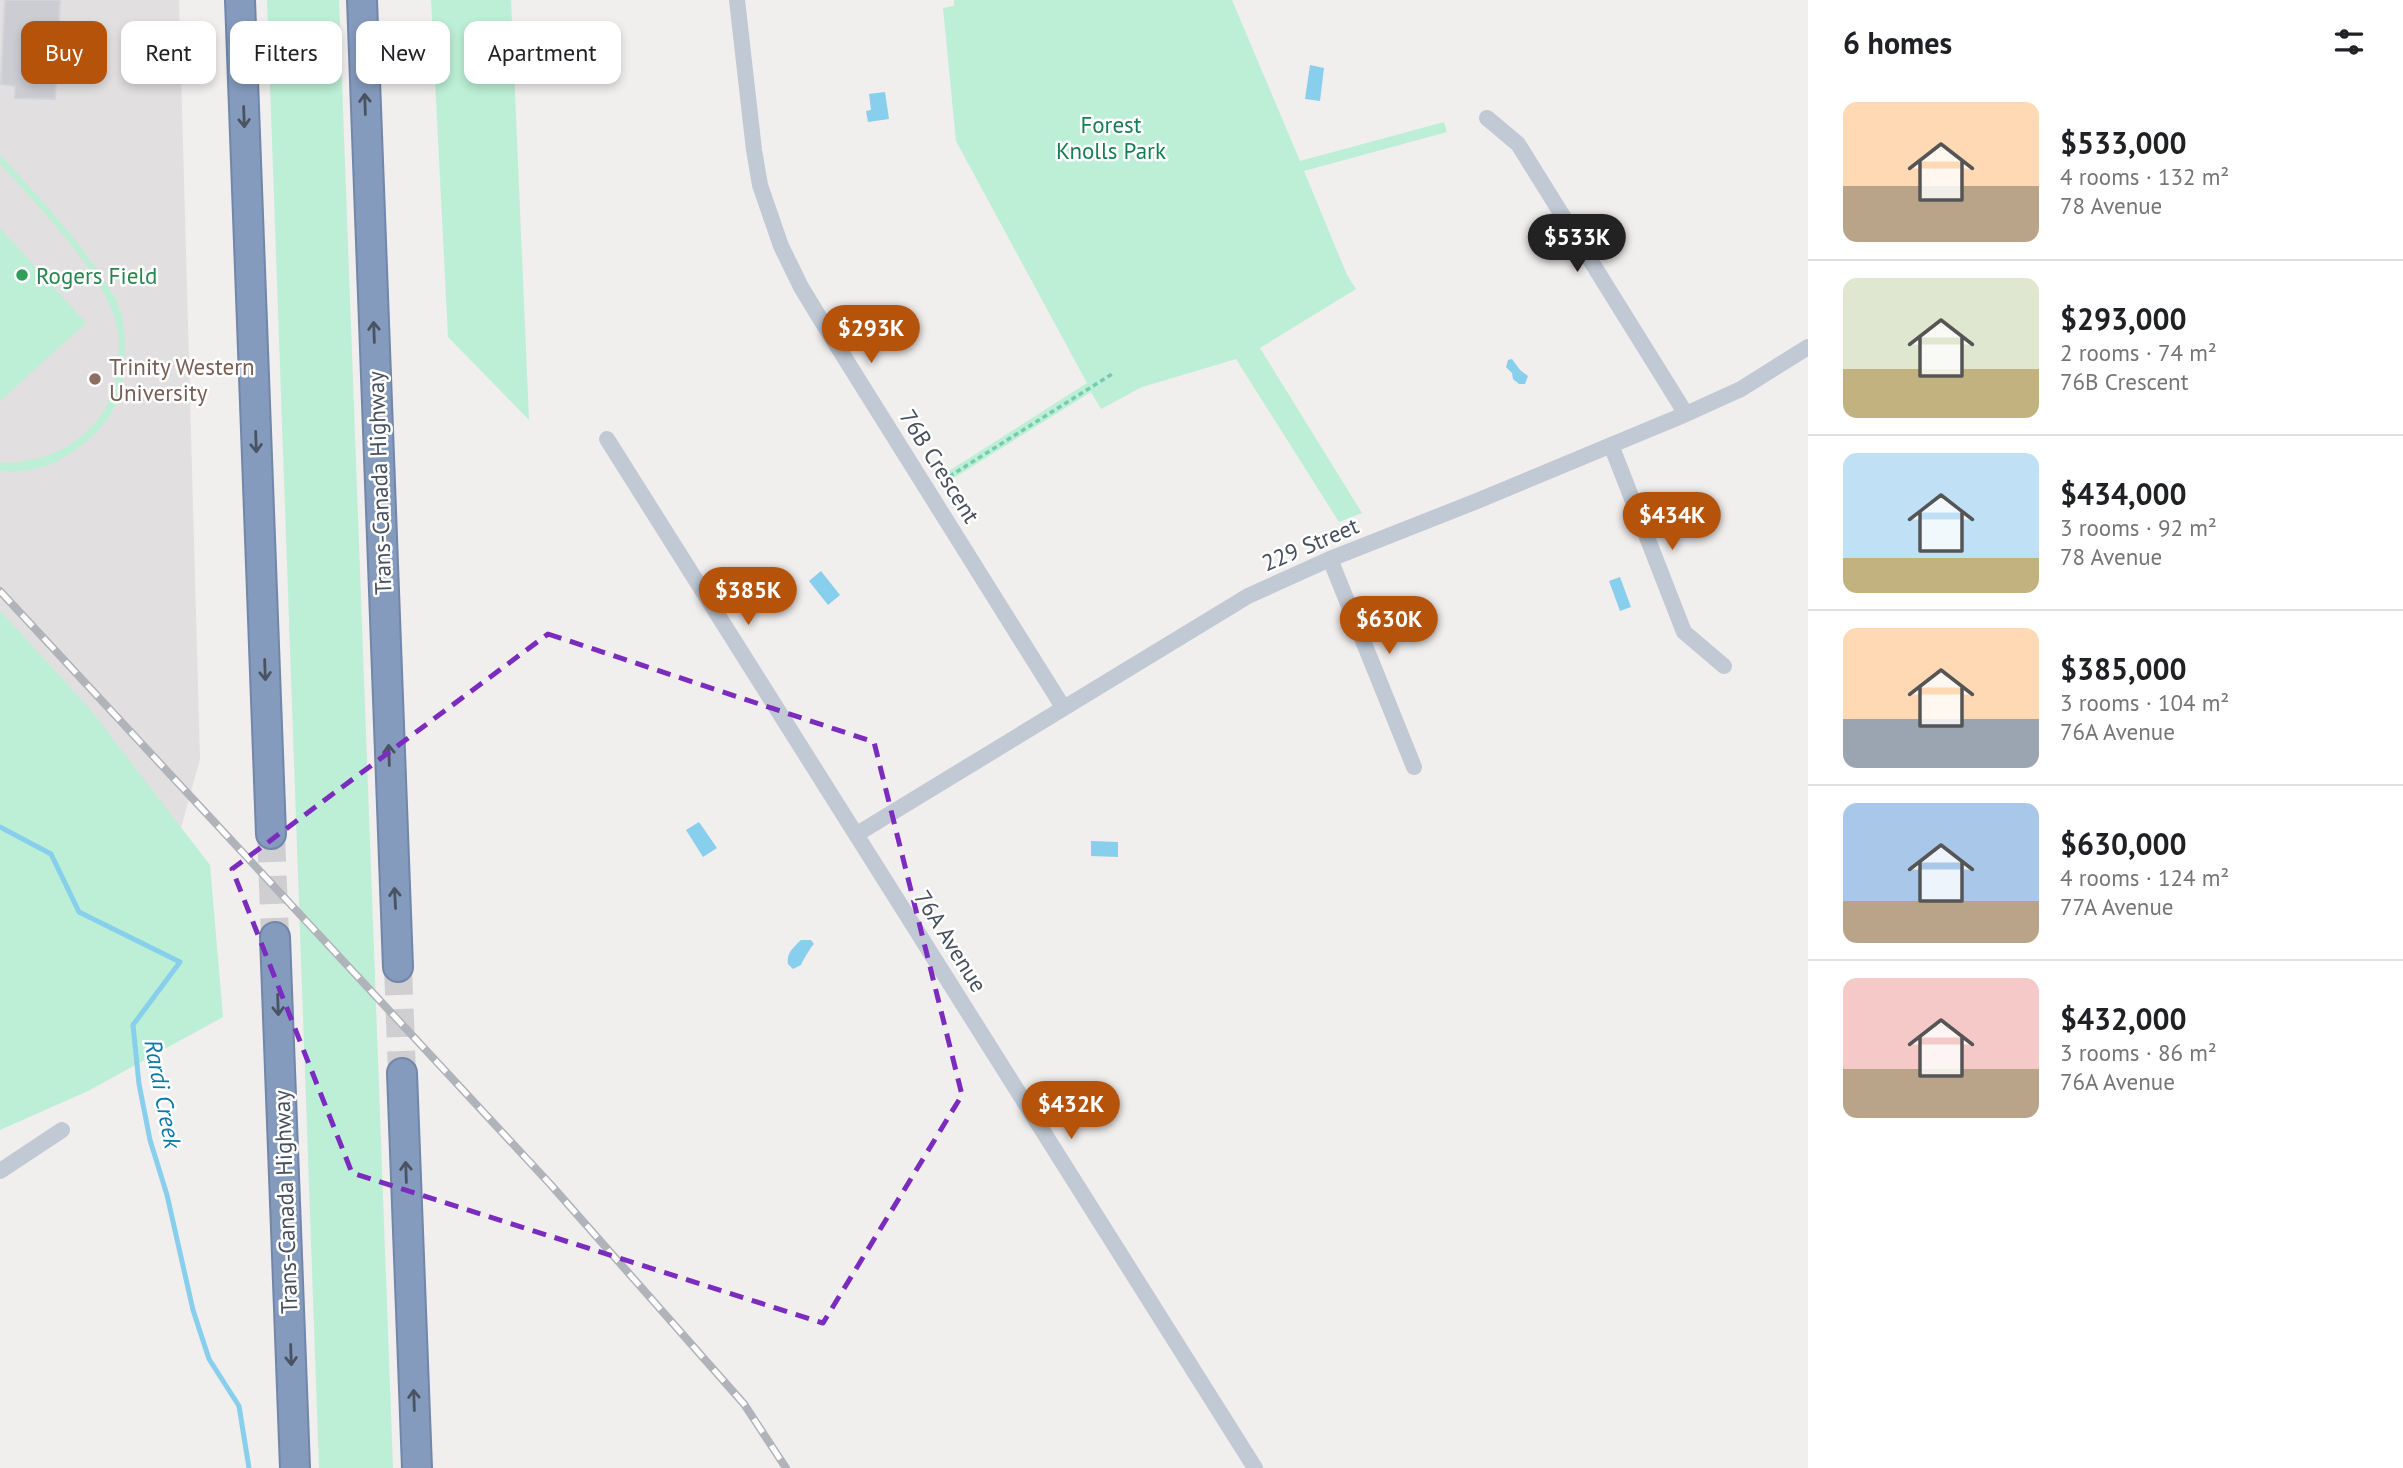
<!DOCTYPE html>
<meta charset="utf-8">
<style>
:root{--surface:#fff;--page:#f2f2f2;--text:#202124;--muted:#757577;--line:#e0e0e0;--accent:#b45309}
body{margin:0;font-family:"PT Sans",sans-serif;background:var(--page);color:var(--text);height:100vh;display:flex;flex-direction:column;font-size:26px;white-space:nowrap}
*{box-sizing:border-box;margin:0}
p{font-size:23px;color:var(--muted)}
.icon{flex:none;width:38px;height:38px;fill:none;stroke:currentColor;stroke-width:2;stroke-linecap:round;stroke-linejoin:round}
.map{position:relative;flex:1;overflow:hidden}
.drawer{display:flex;flex-direction:column;background:var(--surface);width:595px}
.drawer>*{flex:none}
.banner{position:absolute;left:21px;top:21px;width:665px;height:63px;display:flex;gap:14px}
.price{position:absolute;translate:-50% -60px;padding:0 16px;border-radius:24px;background:var(--accent);color:#fff;font-size:23px;line-height:46px;filter:drop-shadow(0 2px 4px #0008)}
.price::after{content:'';position:absolute;left:50%;top:42px;width:21px;height:16px;margin-left:-10px;background:inherit;clip-path:polygon(0 0,100% 0,50% 100%)}
.price.active{background:#222;color:#fff}
ul{padding:0;list-style:none}
li{display:flex;align-items:center;gap:21px;height:175px;padding:0 35px}
li+li{border-top:2px solid var(--line)}
li span{display:grid;place-items:center;flex:none;width:196px;height:140px;border-radius:14px;color:#555}
li>.icon{margin-inline-start:auto}
span .icon{width:84px;height:84px;fill:#fffc;stroke-width:1}
li b{font-size:30px}
h2{display:flex;justify-content:space-between;align-items:center;height:84px;padding:0 35px;font-size:30px}
.tag{padding:0 24px;border-radius:14px;background:var(--surface);box-shadow:0 4px 10px #0003;font-size:24px;line-height:63px}
.tag.active{background:var(--accent);color:#fff}
main{display:flex;flex:1;min-height:0}
.map>svg:first-child{display:block}
</style>
<main>
<div class="map">
<svg width="1808" height="1468" viewBox="0 0 1808 1468">
<rect width="100%" height="100%" fill="#f1eeee"/>
<path fill="#e2dfe0" d="M0,0h179l21,759 -66,241h-134z"/>
<path fill="#bcefd5" d="M267,0h72l54,1468h-74z
M431,0h80l18,420 -81,-83z
M954,0h278l68,161 144,-39 3,10 -143,39 43,104 9,14 -96,59 102,165 -23,9 -103,-163 -94,28 -41,22 -10,-17 -137,86 -5,-7 138,-88 -131,-242 -13,-133 11,-2z
M0,155c34,36 67,72 96,113 8,13 19,27 24,41 6,19 5,39 4,58 -1,28 -12,52 -33,70 -28,25 -52,37 -91,34v-8c38,0 69,-11 95,-40 12,-14 18,-28 21,-47 2,-15 4,-29 2,-43 -7,-54 -81,-128 -118,-169z
M0,228l86,95 -86,78z
M0,611l89,97 121,157 13,152 -135,74 -88,39z"/>
<path fill="#88ceed" d="M1310,65l14,3 -4,33 -15,-2z
M885,92l4,27 -21,3 -2,-11 5,-1 -2,-16z
M1512,359l8,11 8,6 -3,8h-6l-6,-5 -1,-6 -6,-6 2,-7z
M821,571l19,24 -12,10 -19,-24z
M1620,577l11,30 -11,4 -11,-30z
M699,822l18,26 -14,9 -17,-27z
M1091,841l27,1v15l-27,-1z
M801,940h10l3,4c-3,3 -11,16 -13,21l-8,4 -5,-5c-2,-11 6,-17 13,-24z"/>
<g fill="none" stroke-linecap="round" stroke-linejoin="round">
<path stroke="#88ceed" stroke-width="5" d="M0,827l51,27 28,58 101,50 -47,63 6,59 11,56 17,55 26,115 16,49 30,47 10,62"/>
</g>
<path fill="#cbcdd3" stroke="#d2d4da" stroke-width="2" d="M5,0h55l-5,99 -40,-1v-12l-14,-2z"/>
<g fill="none" stroke-linecap="round" stroke-linejoin="round">
<path stroke="#cfced1" stroke-width="28" stroke-dasharray="28 14" stroke-linecap="butt" d="M271,834l4,103
M398,967l4,106"/>
<g stroke="#7186a9" stroke-width="32">
<path id="motorway" d="M240,0l31,834
M362,0l36,967
M275,937l20,531
M402,1073l15,395"/>
</g>
<path stroke="#74cdaa" stroke-width="3.5" stroke-dasharray="5 3.5" stroke-linecap="butt" d="M942,481l170,-107"/>
<path stroke="#c1c9d4" stroke-width="16" d="M737,0l17,150 6,35 21,61 20,41 20,33 242,387
M1487,118l31,26 168,270
M607,439l648,1029
M1611,445l73,187 40,34
M1330,559l84,208
M857,834l391,-238 82,-37 147,-58 209,-87 55,-25 67,-42
M0,1171l62,-41"/>
<use href="#motorway" stroke="#859bbe" stroke-width="28"/>
<g stroke="#b0b3b9" stroke-width="8">
<path id="rail" d="M0,591l551,594 193,219 42,64"/>
</g>
<use href="#rail" stroke="#fff" stroke-width="5" stroke-dasharray="16" stroke-linecap="butt"/>
</g>
<defs><path id="oneway-shaft" d="M-6 0H5M1.5-3L5.5 0L1.5 3" fill="none" stroke-width="1.6" stroke-linecap="round" stroke-linejoin="round" transform="scale(1.75)"/></defs>
<g stroke="#495361">
<use href="#oneway-shaft" transform="translate(365 104) rotate(-92)"/>
<use href="#oneway-shaft" transform="translate(244 117) rotate(88)"/>
<use href="#oneway-shaft" transform="translate(374 332) rotate(-92)"/>
<use href="#oneway-shaft" transform="translate(256 442) rotate(88)"/>
<use href="#oneway-shaft" transform="translate(265 670) rotate(88)"/>
<use href="#oneway-shaft" transform="translate(389 755) rotate(-92)"/>
<use href="#oneway-shaft" transform="translate(395 898) rotate(-93)"/>
<use href="#oneway-shaft" transform="translate(278 1005) rotate(88)"/>
<use href="#oneway-shaft" transform="translate(406 1172) rotate(-92)"/>
<use href="#oneway-shaft" transform="translate(291 1355) rotate(88)"/>
<use href="#oneway-shaft" transform="translate(414 1400) rotate(-92)"/>
</g>
<path fill="none" stroke="#7b2cbf" stroke-width="5" stroke-dasharray="14 9" stroke-linejoin="round" d="M548,634l326,108 88,353 -139,228 -471,-150 -120,-304z"/>
<circle fill="#2e9e5b" stroke="#fff" stroke-width="2.5" cx="22" cy="275" r="7"/>
<circle fill="#8d6e63" stroke="#fff" stroke-width="2.5" cx="95" cy="379" r="7"/>
<g text-anchor="middle" dominant-baseline="central" stroke-width="5" stroke-linejoin="round" paint-order="stroke">
<g font-size="23" fill="#167e55" stroke="#fff">
<text x="1111" y="124">Forest<tspan x="1111" dy="26">Knolls Park</tspan></text>
</g>
<g font-size="23" fill="#27864d" stroke="#fff" text-anchor="start">
<text x="36" y="275">Rogers Field</text>
</g>
<g font-size="23" fill="#785e54" stroke="#fff" text-anchor="start">
<text x="109" y="366">Trinity Western<tspan x="109" dy="26">University</tspan></text>
</g>
<g font-size="23" fill="#464f5c" stroke="#fff">
<text transform="translate(940 466) rotate(58)">76B Crescent</text>
<text transform="translate(379 483) rotate(-92)">Trans-Canada Highway</text>
<text transform="translate(1310 544) rotate(-23)">229 Street</text>
<text transform="translate(951 941) rotate(58)">76A Avenue</text>
<text transform="translate(285 1202) rotate(-92)">Trans-Canada Highway</text>
</g>
<g font-size="24" font-style="italic" fill="#0b78aa" stroke="#fff">
<text transform="translate(163 1094) rotate(79)">Rardi Creek</text>
</g>
</g>
</svg>
<b class="price active" style="left:1577px;top:274px">$533K</b>
<b class="price" style="left:871px;top:365px">$293K</b>
<b class="price" style="left:1672px;top:552px">$434K</b>
<b class="price" style="left:748px;top:627px">$385K</b>
<b class="price" style="left:1389px;top:656px">$630K</b>
<b class="price" style="left:1071px;top:1141px">$432K</b>
<div class="banner">
<a class="tag active">Buy</a>
<a class="tag">Rent</a>
<a class="tag">Filters</a>
<a class="tag">New</a>
<a class="tag">Apartment</a>
</div>
</div>
<section class="drawer">
<h2>6 homes<svg class="icon" aria-label="filters" viewBox="0 0 24 24"><path d="M4 7h16M4 17h16"/><circle cx="9" cy="7" r="2"/><circle cx="15" cy="17" r="2"/></svg></h2>
<ul>
<li><span style="background:linear-gradient(#ffd9b3 60%,#b9a48a 0)"><svg class="icon" aria-label="home" viewBox="0 0 24 24"><path d="M3 11l9-7 9 7M6 9v11h12V9"/></svg></span><div><b>$533,000</b><p>4 rooms · 132 m²</p><p>78 Avenue</p></div></li>
<li><span style="background:linear-gradient(#dfe7d0 65%,#c2b280 0)"><svg class="icon" aria-label="home" viewBox="0 0 24 24"><path d="M3 11l9-7 9 7M6 9v11h12V9"/></svg></span><div><b>$293,000</b><p>2 rooms · 74 m²</p><p>76B Crescent</p></div></li>
<li><span style="background:linear-gradient(#bfe0f5 75%,#c2b280 0)"><svg class="icon" aria-label="home" viewBox="0 0 24 24"><path d="M3 11l9-7 9 7M6 9v11h12V9"/></svg></span><div><b>$434,000</b><p>3 rooms · 92 m²</p><p>78 Avenue</p></div></li>
<li><span style="background:linear-gradient(#ffd9b3 65%,#9aa5b1 0)"><svg class="icon" aria-label="home" viewBox="0 0 24 24"><path d="M3 11l9-7 9 7M6 9v11h12V9"/></svg></span><div><b>$385,000</b><p>3 rooms · 104 m²</p><p>76A Avenue</p></div></li>
<li><span style="background:linear-gradient(#a9c7e8 70%,#b9a48a 0)"><svg class="icon" aria-label="home" viewBox="0 0 24 24"><path d="M3 11l9-7 9 7M6 9v11h12V9"/></svg></span><div><b>$630,000</b><p>4 rooms · 124 m²</p><p>77A Avenue</p></div></li>
<li><span style="background:linear-gradient(#f6c9c9 65%,#b9a48a 0)"><svg class="icon" aria-label="home" viewBox="0 0 24 24"><path d="M3 11l9-7 9 7M6 9v11h12V9"/></svg></span><div><b>$432,000</b><p>3 rooms · 86 m²</p><p>76A Avenue</p></div></li>
</ul>
</section>
</main>
